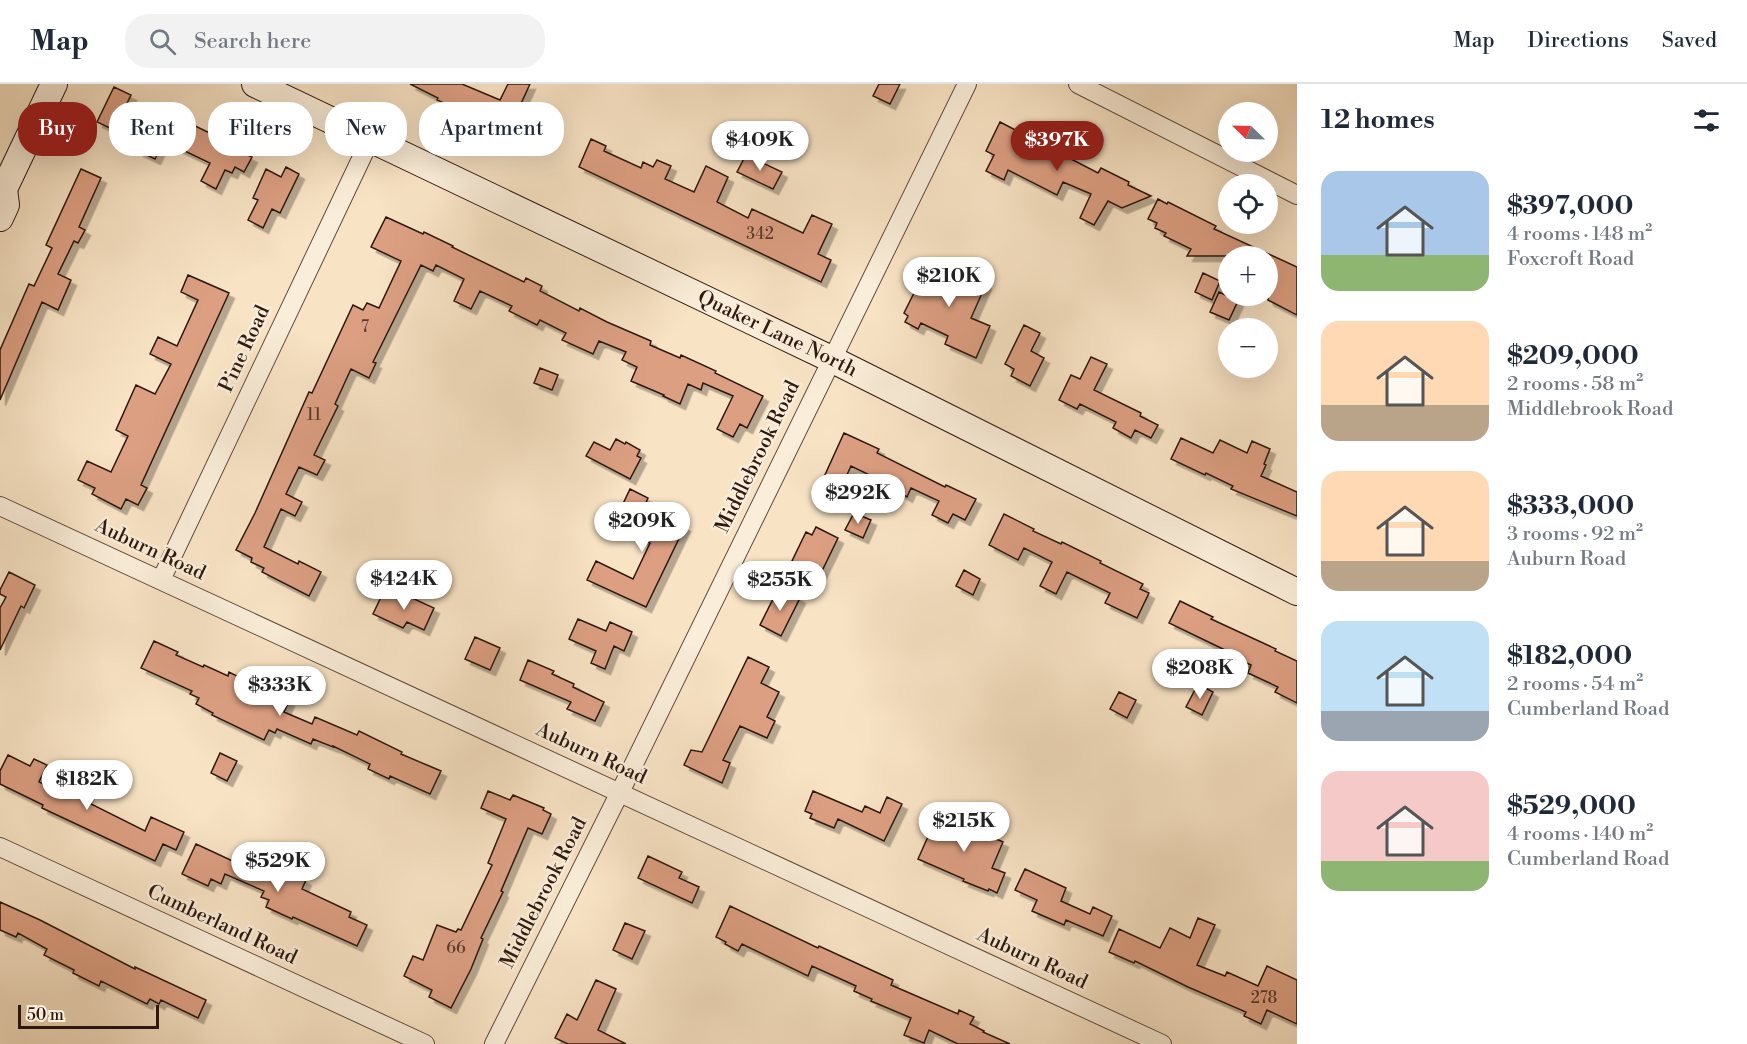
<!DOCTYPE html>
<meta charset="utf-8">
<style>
:root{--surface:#fff;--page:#f2f2f3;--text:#1f2937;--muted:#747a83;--line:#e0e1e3;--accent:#8f2418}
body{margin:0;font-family:"Libre Bodoni",serif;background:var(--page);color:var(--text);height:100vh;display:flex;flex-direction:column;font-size:22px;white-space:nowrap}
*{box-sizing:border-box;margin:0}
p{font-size:20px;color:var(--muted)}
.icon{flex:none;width:33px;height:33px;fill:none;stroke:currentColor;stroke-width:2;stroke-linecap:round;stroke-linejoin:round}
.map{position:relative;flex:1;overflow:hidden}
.panel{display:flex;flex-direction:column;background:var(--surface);width:450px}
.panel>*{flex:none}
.guide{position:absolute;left:18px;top:18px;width:570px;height:54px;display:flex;gap:12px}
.needle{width:39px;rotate:293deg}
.controls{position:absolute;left:1218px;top:18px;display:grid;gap:12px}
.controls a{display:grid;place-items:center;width:60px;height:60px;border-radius:50%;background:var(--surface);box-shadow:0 6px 24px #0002;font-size:30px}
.scale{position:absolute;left:18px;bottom:15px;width:141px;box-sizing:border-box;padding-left:6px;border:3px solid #2e1910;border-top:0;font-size:16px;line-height:21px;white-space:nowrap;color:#2e1910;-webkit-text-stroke:4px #faedd9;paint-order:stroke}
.price{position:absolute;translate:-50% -51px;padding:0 14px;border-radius:21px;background:#fff;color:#222;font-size:20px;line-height:39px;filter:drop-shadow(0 2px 3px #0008)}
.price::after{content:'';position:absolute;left:50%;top:36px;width:18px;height:14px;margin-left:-9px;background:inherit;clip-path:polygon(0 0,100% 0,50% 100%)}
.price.selected{background:var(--accent);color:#fff}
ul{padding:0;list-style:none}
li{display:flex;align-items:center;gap:18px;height:150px;padding:0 24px}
li span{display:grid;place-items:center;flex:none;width:168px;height:120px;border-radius:18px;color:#555}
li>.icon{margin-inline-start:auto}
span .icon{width:72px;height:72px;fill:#fffc;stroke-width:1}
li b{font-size:26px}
h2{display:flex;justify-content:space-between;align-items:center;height:72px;padding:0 24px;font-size:26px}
.tag{padding:0 21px;border-radius:24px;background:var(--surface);box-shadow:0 6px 24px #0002;font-size:21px;line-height:54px}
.tag.selected{background:var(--accent);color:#fff}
header{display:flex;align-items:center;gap:36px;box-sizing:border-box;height:84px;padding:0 30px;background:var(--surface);border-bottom:2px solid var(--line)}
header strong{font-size:28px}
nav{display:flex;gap:33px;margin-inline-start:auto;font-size:21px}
.search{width:420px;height:54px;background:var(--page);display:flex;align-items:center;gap:15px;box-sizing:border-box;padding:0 21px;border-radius:24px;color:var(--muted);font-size:22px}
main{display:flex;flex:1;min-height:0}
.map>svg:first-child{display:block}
</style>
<header>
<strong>Map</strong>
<div class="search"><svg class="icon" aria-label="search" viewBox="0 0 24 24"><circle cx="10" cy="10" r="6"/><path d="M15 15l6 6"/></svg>Search here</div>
<nav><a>Map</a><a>Directions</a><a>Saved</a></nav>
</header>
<main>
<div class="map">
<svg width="1297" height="960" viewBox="0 0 1297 960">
<defs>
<filter id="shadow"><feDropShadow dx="5.5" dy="5.5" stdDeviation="0" flood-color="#0004"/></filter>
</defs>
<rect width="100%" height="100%" fill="#f8e3c5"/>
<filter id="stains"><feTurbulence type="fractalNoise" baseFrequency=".00333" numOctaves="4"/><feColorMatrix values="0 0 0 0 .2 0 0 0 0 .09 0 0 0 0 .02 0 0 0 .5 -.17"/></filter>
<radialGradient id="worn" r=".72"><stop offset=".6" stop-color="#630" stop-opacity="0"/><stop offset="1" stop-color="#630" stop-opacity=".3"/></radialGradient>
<path fill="#dc9f82" stroke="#2e1910" stroke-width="1.5" filter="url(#shadow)" d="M410,0h52l38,16 8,-16h22l-11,24 11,5 -12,26 -29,-14 1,-2 -53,-23 1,-2z
M879,0h21l-10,20 -17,-8z
M114,3l17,8 -17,35 -17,-8z
M158,24l87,42 -2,3 9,4 -8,15 -9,-5 -3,6 -7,-3 -9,19 -15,-8 9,-18 -46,-22 -9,18 -17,-8z
M1000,38l98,51 3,-5 28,14 -1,3 23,11 -29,12 -14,-7 -14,24 -14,-7 11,-24 -28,-12 -6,13 -49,-25 -4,10 -18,-9 8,-16 -8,-4z
M591,55l15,7 -2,5 37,17 2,-6 10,5 4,-7 14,6 -6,13 29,13 12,-26 22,11 -11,25 31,16 4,-9 51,24 9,-18 20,9 -14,30 13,6 -10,22 -242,-115z
M746,71l36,17 -9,17 -36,-17z
M286,83l13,7 -19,39 -8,-4 -9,19 -15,-8 10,-20 -5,-2 13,-29 15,8z
M81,85l20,9 -22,49 6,3 -7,13 -4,-2 -16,33 13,6 -13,30 -16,-8 -42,98v-50l29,-66 5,2 18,-38 -6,-3z
M1158,115l9,5 1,-2 48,24 -2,3 83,38v48l-29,-15v-44h-81l4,-7 -27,-13 2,-3 -11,-5 2,-5 -9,-4z
M386,133l37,17 1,-2 29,14 -1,1 72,35 2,-4 16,8 -2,5 39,20 1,-3 27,14 44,19 -1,4 30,13 1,-3 35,16 -1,2 48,23 -16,32 -7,-4 -7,13 -16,-8 16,-33 -30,-13 -2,7 -13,-6 -8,20 -17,-8 1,-1 -33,-14 6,-14 -15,-7 4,-8 -27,-11 -6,13 -31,-14 4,-7 -26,-13 -3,5 -28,-14 3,-5 -32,-15 -9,18 -17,-8 10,-22 -28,-14 -3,6 -12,-6 -48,97 3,1 -7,15 -18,-9 -16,35 3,2 -24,49 11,5 -8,15 -18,-8 -13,27 16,8 -7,14 -14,-7 -17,38 34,17 1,-3 22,11 -12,24 -47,-24 2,-4 -13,-6 1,-4 -16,-8 19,-37 54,-121 3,1 41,-88 10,5 4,-7 12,5 22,-47 -30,-14z
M931,175l38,19 17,6 -15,34 19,8 -14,32 -31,-14 3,-8 -27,-13 -3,6 -13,-7 3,-6 -4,-3z
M1203,189l17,8 -8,19 -17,-8z
M188,191l41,18 -88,192 6,3 -9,17 -12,-6 -5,10 -29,-15 3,-6 -17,-8 9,-19 24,11 17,-36 -12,-6 20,-45 19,9 16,-30 -21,-10 8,-17 19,9 21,-46 -17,-8z
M1219,208l19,9 -9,19 -19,-8z
M1024,241l16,8 -9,18 13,7 -14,28 -19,-10 3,-7 -9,-5z
M1091,273l16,7 -13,26 47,23 -1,3 18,9 -7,13 -16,-8 -4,8 -18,-10 3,-6 -36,-18 -3,5 -18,-9 12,-25 9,4z
M540,284l18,7 -6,15 -18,-7z
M844,349l35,16 -2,4 68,34 1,-2 30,14 -11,21 -12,-6 -5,9 -16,-8 7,-14 -28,-13 -4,9 -10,-6 -2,4 -20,-9 3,-7 -27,-13 -9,20 -18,-9z
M1181,354l32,15 7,-13 27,13 5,-12 18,8 -6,15 2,1 -5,11 36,16v24l-66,-27 2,-3 -27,-13 -1,2 -34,-16z
M616,355l9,5 1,-2 14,8 -3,6 4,2 -11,21 -44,-23 8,-14 16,8z
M630,405l18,9 -4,9 41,19 -39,81 -59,-27 9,-19 37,18 17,-36 -24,-11 9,-20 -13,-6z
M854,429l17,7 -8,18 -18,-8z
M1004,430l30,15 -1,2 28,13 1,-2 39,19 -1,2 43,21 -3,5 9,4 -12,25 -32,-15 5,-10 -43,-21 -11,22 -16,-8 12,-24 -28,-14 -6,12 -29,-15z
M816,443l22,11 -18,37 -28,-14 14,-29 6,3z
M964,486l16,9 -7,16 -17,-9z
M9,488l26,13 -11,23 -3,-2 -21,44v-42l6,-11 -6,-3v-4z
M779,503l21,11 -19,38 -21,-11z
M397,507l37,17 -10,22 -17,-8 -4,6 -30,-14 10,-21 11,5z
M1180,517l33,16 -2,2 65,30 -1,2 22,10v42l-22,-11 3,-5 -30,-14 3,-8 -25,-11 1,-3 -58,-28z
M578,535l28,12 4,-9 22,10 -8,19 -10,-5 -9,23 -14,-6 5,-12 -27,-12z
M475,553l25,11 -10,22 -25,-11z
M154,557l24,11 -2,3 27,12 1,-2 24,11 1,-4 14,7v1l46,21 -5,11 28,12 3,-7 42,18 2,-4 43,21 -1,2 40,17 -11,23 -40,-18 -1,3 -21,-10 2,-5 -37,-18v1l-20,-8 -2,5 -34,-15 -2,4 -6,-3 -5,10 -52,-25 1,-2 -17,-9 3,-6 -9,-4 2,-3 -51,-23z
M748,573l21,10 -8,16 18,9 -12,25 8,4 -8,17 -27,-12 -17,34 7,3 -8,20 -38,-18 7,-15 11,2z
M528,576l26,11 -2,3 22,10 -1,3 31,15 -9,19 -28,-12 4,-7 -51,-22z
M1198,600l15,8 -11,23 -16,-8z
M1119,608l17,8 -9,18 -17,-9z
M220,669l17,8 -10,20 -16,-8z
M8,671l22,11 4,-7 13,6 -8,17 32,15 7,-15 13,6 -6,13 60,30 6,-14 33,15 -8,18 -13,-6 -8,17 -113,-53 1,-3 -43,-21v-13z
M488,707l22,9 3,-5 31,13 -1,2 8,4 -9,20 -14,-6 -27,63 2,1 -22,46 2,1 -12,30 -20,39 -22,-11 3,-7 -28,-14 9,-20 10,4 14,-35 19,7 2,-3 3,1 31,-65 -4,-2 18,-44 -25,-11z
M813,707l49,21 3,-6 15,7 7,-16 15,7 -18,37 -46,-22 -4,9 -24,-10 2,-4 -7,-3z
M946,727l17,7 -3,5 43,19 -11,26 13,5 -8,20 -8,-4 -1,2 -25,-10 1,-2 -46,-20 12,-27 5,3z
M196,760l56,26 3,-7 32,13 2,-4 17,8 -4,9 49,23 -2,5 18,8 -10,21 -64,-29 -1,2 -26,-12 3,-7 -8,-3 3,-6 -39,-17 -4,10 -10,-5 -3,7 -26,-12z
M648,772l34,16 -3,6 20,9 -7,16 -54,-25z
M1025,785l41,19 -5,13 29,13 3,-7 19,9 -9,20 -37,-16 -2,5 -32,-14 5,-11 -22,-10z
M0,818l40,18 95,49v-2l71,33 -8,18 -37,-18 -2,4 -9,-5 -3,5 -46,-23 -2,5 -26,-13 1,-3 -30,-15 3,-6 -29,-16 -2,4 -16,-7z
M730,822l88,42 1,-2 74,34 -2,5 67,29 1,-4 15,7 -4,7 14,7 -1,1 27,12h-52l-29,-14 -5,13 -20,-8 7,-17 -40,-17 1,-2 -18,-8 2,-5 -44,-20 -4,10 -66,-32 -4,7 -13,-7 1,-2 -10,-5z
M1198,834l17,7 -18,40 28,11 2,-4 31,14 9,-20 30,14v44l-30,-14 -6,14 -17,-8 2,-4 -58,-25 -53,-26 -1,2 -25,-11 10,-23 41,19 10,-20 20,10z
M625,839l20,8 -13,28 -19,-9z
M596,896l20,9 -18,41 28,14h-58l-13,-6 12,-24 10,6z"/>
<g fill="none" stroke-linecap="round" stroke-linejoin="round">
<g stroke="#604c3d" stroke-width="20">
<path id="street" d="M1078,0l219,111
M0,422l1162,538
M161,496l210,-442
M0,763l425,197
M494,960l134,-268 339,-692"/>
</g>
<g stroke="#2e1910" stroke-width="28">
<g id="secondary">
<path id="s1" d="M255,0l576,275 466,233"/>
<path d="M0,107l4,-2 50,-105"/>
<path d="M0,134l6,-13 -2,-16"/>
</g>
</g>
<use href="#street" stroke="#faedd9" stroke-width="18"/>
<use href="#secondary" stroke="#faedd9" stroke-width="26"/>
</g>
<g text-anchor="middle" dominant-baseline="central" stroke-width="5" stroke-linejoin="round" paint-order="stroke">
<g font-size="16" fill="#5a3a2c">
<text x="760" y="150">342</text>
<text x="365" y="243">7</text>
<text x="314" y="331">11</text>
<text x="456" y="864">66</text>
<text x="1264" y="914">278</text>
</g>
<g font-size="20" fill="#2e1910" stroke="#faedd9">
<text stroke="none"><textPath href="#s1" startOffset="579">Quaker Lane North</textPath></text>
<text transform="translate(245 265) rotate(-65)">Pine Road</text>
<text transform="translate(758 373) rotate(-64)">Middlebrook Road</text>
<text transform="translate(150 466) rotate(25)">Auburn Road</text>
<text transform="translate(591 670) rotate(25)">Auburn Road</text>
<text transform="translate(544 809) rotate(-63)">Middlebrook Road</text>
<text transform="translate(222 841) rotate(25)">Cumberland Road</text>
<text transform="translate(1032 875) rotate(25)">Auburn Road</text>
</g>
</g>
<rect width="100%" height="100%" filter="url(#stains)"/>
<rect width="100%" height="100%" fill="url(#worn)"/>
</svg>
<div class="controls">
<a><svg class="needle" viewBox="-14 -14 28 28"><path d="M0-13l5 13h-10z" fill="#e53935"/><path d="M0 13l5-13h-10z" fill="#747a83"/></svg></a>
<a><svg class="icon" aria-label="locate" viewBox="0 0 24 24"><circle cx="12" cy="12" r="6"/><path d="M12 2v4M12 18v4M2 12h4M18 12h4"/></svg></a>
<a>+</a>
<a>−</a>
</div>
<div class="scale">50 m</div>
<b class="price" style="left:760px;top:88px">$409K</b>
<b class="price selected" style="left:1057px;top:88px">$397K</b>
<b class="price" style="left:949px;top:224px">$210K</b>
<b class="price" style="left:858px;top:441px">$292K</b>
<b class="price" style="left:642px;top:469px">$209K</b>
<b class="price" style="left:404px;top:527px">$424K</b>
<b class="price" style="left:780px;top:528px">$255K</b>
<b class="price" style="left:1200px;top:616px">$208K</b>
<b class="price" style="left:280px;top:633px">$333K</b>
<b class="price" style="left:87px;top:727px">$182K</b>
<b class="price" style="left:964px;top:769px">$215K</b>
<b class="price" style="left:278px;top:809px">$529K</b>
<div class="guide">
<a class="tag selected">Buy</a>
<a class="tag">Rent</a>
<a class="tag">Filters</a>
<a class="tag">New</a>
<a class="tag">Apartment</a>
</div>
</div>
<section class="panel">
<h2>12 homes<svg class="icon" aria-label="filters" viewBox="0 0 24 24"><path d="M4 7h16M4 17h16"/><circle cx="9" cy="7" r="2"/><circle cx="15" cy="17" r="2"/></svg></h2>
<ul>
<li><span style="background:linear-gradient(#a9c7e8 70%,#8fb573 0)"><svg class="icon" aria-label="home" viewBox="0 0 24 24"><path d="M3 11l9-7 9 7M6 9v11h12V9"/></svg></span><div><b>$397,000</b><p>4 rooms · 148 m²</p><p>Foxcroft Road</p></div></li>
<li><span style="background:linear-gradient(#ffd9b3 70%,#b9a48a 0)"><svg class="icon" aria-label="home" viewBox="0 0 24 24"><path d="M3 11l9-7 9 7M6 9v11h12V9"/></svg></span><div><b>$209,000</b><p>2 rooms · 58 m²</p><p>Middlebrook Road</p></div></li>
<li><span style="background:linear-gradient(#ffd9b3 75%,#b9a48a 0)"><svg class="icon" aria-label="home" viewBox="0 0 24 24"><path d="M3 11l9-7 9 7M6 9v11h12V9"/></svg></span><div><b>$333,000</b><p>3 rooms · 92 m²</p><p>Auburn Road</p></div></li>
<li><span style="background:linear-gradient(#bfe0f5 75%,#9aa5b1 0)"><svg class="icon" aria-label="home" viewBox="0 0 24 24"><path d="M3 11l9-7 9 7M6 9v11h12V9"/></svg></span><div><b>$182,000</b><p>2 rooms · 54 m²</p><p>Cumberland Road</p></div></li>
<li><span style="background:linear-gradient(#f6c9c9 75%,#8fb573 0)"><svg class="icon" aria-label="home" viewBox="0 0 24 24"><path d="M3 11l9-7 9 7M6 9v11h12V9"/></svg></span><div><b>$529,000</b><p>4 rooms · 140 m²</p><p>Cumberland Road</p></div></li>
</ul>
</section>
</main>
